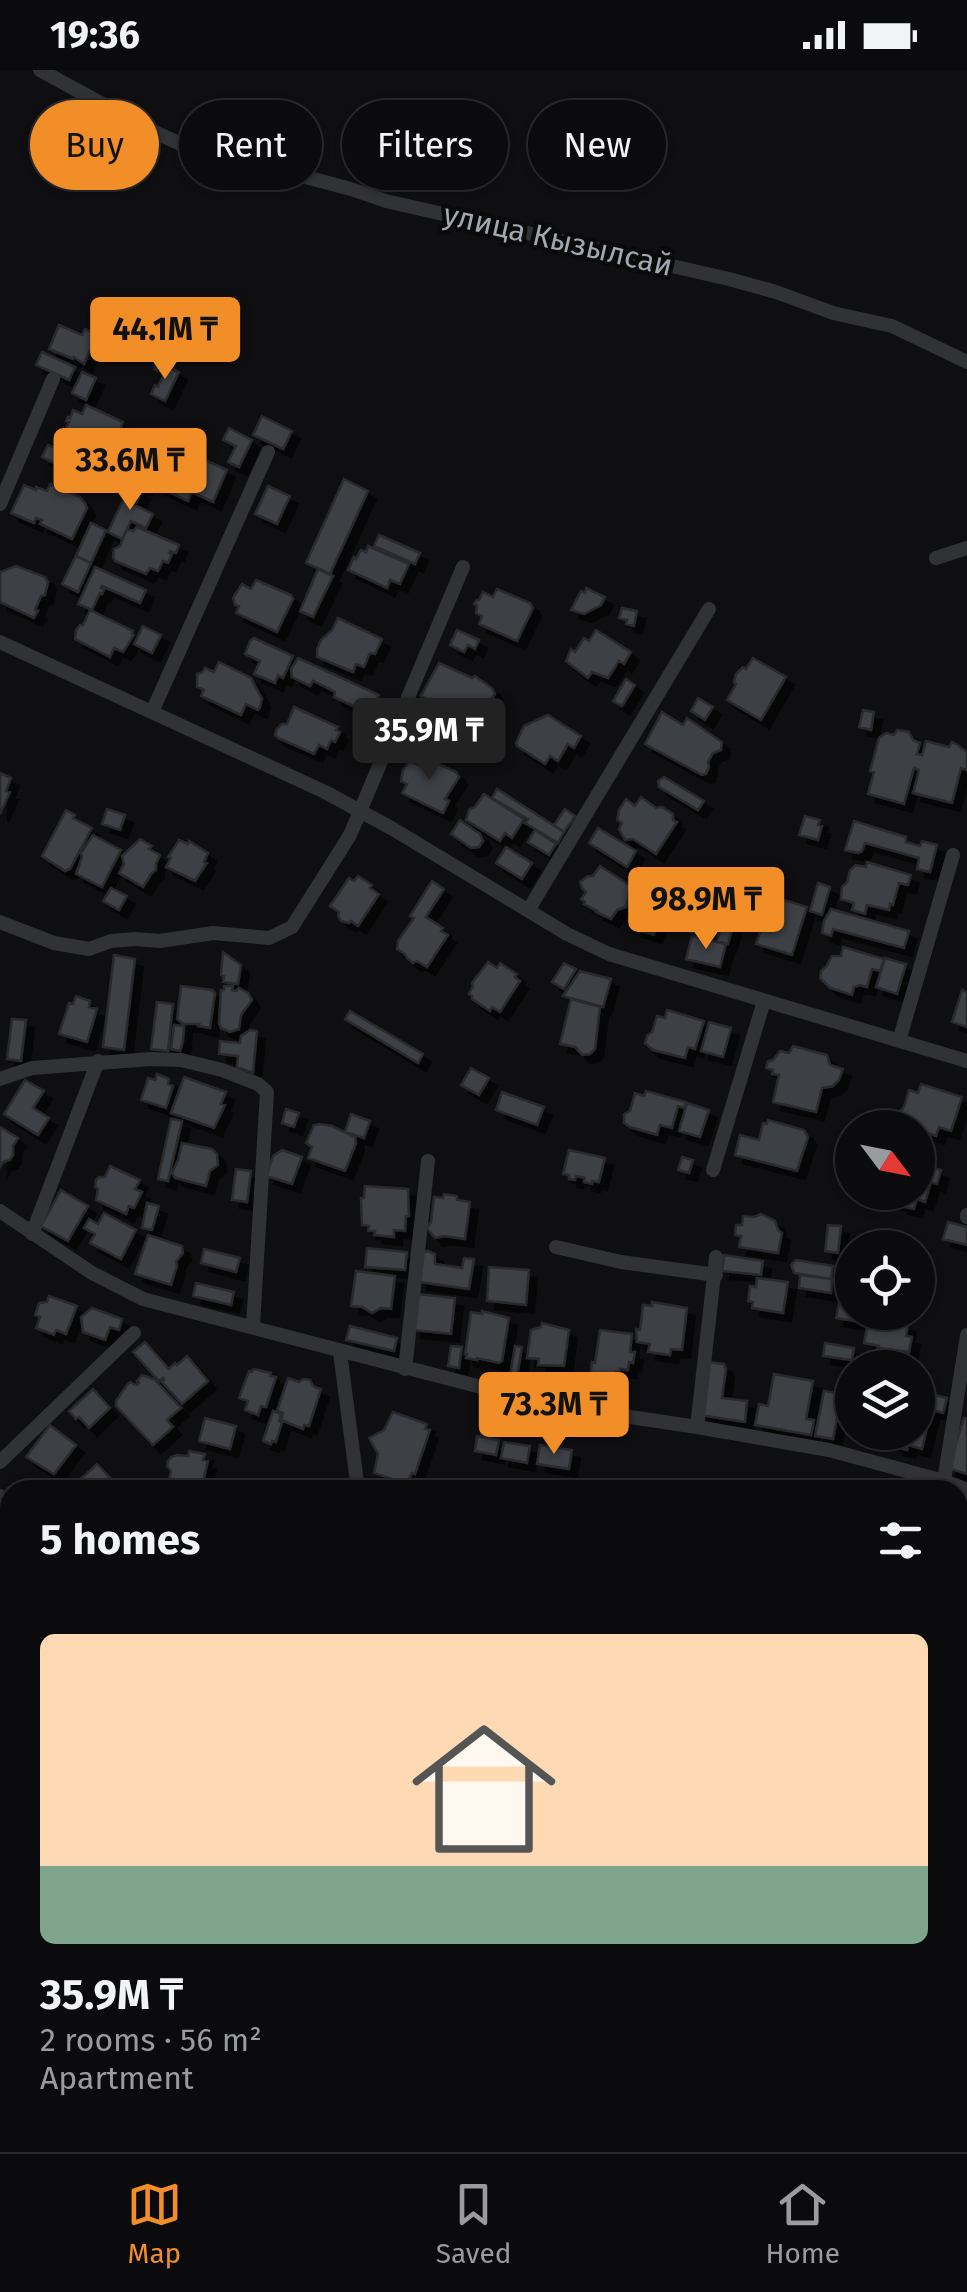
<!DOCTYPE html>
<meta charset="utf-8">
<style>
:root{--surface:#0b0b0d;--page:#141416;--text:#f1f3f6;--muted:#9a9b9d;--line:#2b2b2e;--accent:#f18e27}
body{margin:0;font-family:"Fira Sans",sans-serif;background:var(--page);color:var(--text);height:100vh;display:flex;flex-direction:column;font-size:38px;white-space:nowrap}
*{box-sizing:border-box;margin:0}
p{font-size:32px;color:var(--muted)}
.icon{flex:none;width:55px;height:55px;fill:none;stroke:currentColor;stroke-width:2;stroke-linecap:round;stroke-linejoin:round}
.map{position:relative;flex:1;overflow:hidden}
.sheet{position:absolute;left:0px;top:1410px;width:968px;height:672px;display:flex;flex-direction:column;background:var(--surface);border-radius:30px 30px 0 0;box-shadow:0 2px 8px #0004,0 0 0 2px var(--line)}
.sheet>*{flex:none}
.banner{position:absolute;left:30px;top:30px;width:908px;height:90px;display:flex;gap:20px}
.needle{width:65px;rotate:122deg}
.tools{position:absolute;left:835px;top:1040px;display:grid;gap:20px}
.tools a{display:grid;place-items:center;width:100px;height:100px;border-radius:50%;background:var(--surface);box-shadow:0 2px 8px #0004,0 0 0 2px var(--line);font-size:50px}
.price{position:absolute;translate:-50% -85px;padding:0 22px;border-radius:10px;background:var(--accent);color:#111;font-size:32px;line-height:65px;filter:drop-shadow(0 2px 5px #0008)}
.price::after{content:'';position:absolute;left:50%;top:60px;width:30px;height:22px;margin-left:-15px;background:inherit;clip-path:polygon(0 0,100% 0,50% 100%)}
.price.on{background:#222;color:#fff}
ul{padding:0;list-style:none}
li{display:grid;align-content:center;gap:20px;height:530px;padding:0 40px}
li span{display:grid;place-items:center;height:310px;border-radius:15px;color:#555}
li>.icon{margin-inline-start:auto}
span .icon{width:180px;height:180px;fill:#fffc;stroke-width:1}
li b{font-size:42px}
h2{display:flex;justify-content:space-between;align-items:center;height:120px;padding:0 40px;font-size:42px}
.pill{padding:0 35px;border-radius:45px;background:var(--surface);box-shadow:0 2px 8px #0004,0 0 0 2px var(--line);font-size:35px;line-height:90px}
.pill.on{background:var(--accent);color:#111}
.status{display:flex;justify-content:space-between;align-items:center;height:70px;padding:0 50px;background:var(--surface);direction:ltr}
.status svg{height:28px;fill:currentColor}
.tab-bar{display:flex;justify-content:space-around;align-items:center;height:140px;border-top:2px solid var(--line);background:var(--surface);font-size:28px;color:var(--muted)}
.tab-bar a{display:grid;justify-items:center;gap:5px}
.tab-bar .on{color:var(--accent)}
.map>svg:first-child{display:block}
</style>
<div class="status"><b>19:36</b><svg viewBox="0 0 49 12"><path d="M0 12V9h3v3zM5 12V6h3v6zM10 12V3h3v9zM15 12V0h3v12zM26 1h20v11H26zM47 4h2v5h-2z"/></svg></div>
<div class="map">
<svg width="967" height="2082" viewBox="0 0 967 2082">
<defs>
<filter id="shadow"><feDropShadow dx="8" dy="8" stdDeviation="0" flood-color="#0009"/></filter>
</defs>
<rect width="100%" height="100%" fill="#0f0f11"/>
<path fill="#3e3f44" stroke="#292a2d" stroke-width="2.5" filter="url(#shadow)" d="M59,255l23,10 3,-6 12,5 -13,30 -10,-7 -1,2 -24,-10z
M42,282l33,15 -6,13 -33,-15z
M157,292l22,10 -14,29 -14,-7 4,-9 3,2 6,-14 -10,-4z
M82,302l14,6 -10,22 -14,-7z
M86,335l37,17 -4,12 -4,-1 -8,24 -39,-17 4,-9 -6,-3 3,-6 -3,-1 2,-4 2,1 3,-8 9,4z
M262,346l30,15 -9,18 -30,-14z
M229,358l23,12 -13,27 -11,-5 8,-16 -13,-6z
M172,373l16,8 -2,5 4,2 2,-4 35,16 -14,32 -21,-10 -4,9 -42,-20 -2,6 -16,-8 11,-23 16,8 7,-16 6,3z
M48,375l14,6 -6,13 -14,-7z
M344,409l24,12 -38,83 -24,-11z
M131,413l9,4 -2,2 4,2 -7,14 18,9 -7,14 -15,-7 -9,18 -14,-7z
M50,414l30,13 5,6 2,5 -15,31 -32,-15 2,-4 -6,-2 -2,5 -23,-10 13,-28 12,5v-3l11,4z
M268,416l22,10 -13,28 -22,-10z
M91,453l15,7 -15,33 -15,-7z
M137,457l42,18 -3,8 -6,-2 -1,2 3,1 -4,9 -5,-2 -5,10 -8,-3 -4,6 -31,-13 -2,-4 1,-8 6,-3 7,-17 6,2z
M379,465l41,18 -5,11 -41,-18z
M368,476l41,18 -9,20 -10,-4 -3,8 -39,-18 6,-13 2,2 5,-9 5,2z
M76,486l15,7 -13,29 -16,-8z
M16,496l29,11 3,5 -3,13 -4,1 -6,14 3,1 -4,7 -34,-16v-30z
M95,497l51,23 -6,13 -38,-17 -1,2 3,2 -2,4 -2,-1 -8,17 -14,-6z
M318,499l15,7 -20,41 -13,-6z
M256,510l35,15 2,4 -16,33 -41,-19 3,-7 -4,-1 -2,-7 3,-5 6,-9 9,5z
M586,518l19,9 -4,8 -17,9 -13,-4 10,-19 4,2z
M497,519l33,14 3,5 -16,33 -38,-17 3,-8 -6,-3 1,-8 -3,-1 3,-4h2l4,-8 10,5z
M622,538l15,3 -3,15 -8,-2 1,-4 -8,-2z
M90,540l43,21 -1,3 2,1 -11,17 -9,-4 -4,9 -35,-18 1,-9 4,-5h3z
M338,548l44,21 -7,15 -5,-1 -6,14 -8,-3 -3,8 -36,-15v-8l4,-9 11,-10z
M143,556l18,9 -9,18 -18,-9z
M457,560l22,10 -4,9 -7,-4 -4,7 -14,-7z
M596,560l35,22 -7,12 -5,-3 -11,17 -16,-6 -4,6 -22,-17 5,-12 4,3 9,-14 5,3z
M254,568l39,18 -10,22 -5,-3 -3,8 -21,-9 6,-13 -15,-7 5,-13z
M298,588l81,37 -9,19 -36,-17 1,-5 -22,-11 -3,5 -18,-9 -1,-8z
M753,588l33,19 -25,43 -34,-20 9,-16 -2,-2 2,-8 7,-7 3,2z
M219,592l32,16 11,21 -2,8 -2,3 -12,-6 -5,11 -40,-19 3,-6 -7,-3v-13l6,-2 2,-4 9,4z
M439,593l33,15 3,-2 17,12 3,6 -3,5 -6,2 -1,15 -5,7 -3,2 -56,-29z
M626,609l9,6 -13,21 -9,-5z
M422,628l20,9 2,2 -3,7 -23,-10z
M698,628l15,9 -8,13 -14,-9z
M294,637l44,20 -2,3 4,2 -5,10 -4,-2 -4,9 -8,-4 -5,9 -36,-16 -3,-3 2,-6 5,-5h5z
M863,640l11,2 -3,18 -12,-3z
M662,642l21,13 4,-7 35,24 -1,8 -8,3 -5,9 1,5 -3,7 -4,1 -57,-31z
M548,645l33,21 -7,12 -6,-4 -10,17 -8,-5 -5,8 -28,-18 -1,-3 8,-17z
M897,660l12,2 4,8 7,3 -3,11 5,1 4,-14 23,6 3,-5 4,2 11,8v18l-6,-2 -9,35 -39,-10 6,-23 -5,-2 -10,36 -36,-10 6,-22 -4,-1 9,-33 7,-5 8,2z
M423,687l33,15 3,5 -14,22 4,2 -6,12 -41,-20 5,-9 -6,-3 2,-11 7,-9 9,4z
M0,703l11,5 -5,13 4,1 -10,22z
M664,707l40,24 -6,9 -39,-23 -1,-6z
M497,719l67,43 -6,11 -33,-20 3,-4 -36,-21z
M484,724l40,25 -12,19 -7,-5 -5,8 -34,-21 3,-10 6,-3z
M641,727l15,11 6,-1 11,7v6l4,2 -21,32 -23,-15 -8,1 -6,-11 3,-6 -5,-3 2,-10 7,-11 9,7z
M107,739l18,6 -5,15 -18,-6z
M565,739l10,7 -11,16 -10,-7z
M66,740l9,5 -2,3 19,10 -22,41 -5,2 -23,-15z
M805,746l15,4 -2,5 4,1 -4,14 -19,-5z
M460,750l20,14 3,7 -4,6 -8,1 -20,-14z
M854,751l52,16v5l14,4 2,-5 15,4 -7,27 -13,-3 2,-11 -54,-15 -3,8 -4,2 -13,-3z
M598,758l38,23 -9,16 -38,-24z
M535,760l21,14 -7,11 -21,-13z
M93,765l28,15 -19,37 -26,-13 6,-17 -1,-4z
M140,769l12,7 -3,3 11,6 -4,9v6l-5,4 -8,13 -24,-14 5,-9 -2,-8z
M179,770l9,4 1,-3 19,12 -4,9 3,1 -12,18 -29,-14 5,-9 -3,-1z
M506,777l26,16 -10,16 -26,-16z
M867,792l44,13 -3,10 -9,-2 -6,22 -3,-1 -1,6 -22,-5 -2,9 -13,-4 2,-7 -13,-4 1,-12 5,-5 3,-12 6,-5 10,2z
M600,796l31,20 -5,21 -9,3 -6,9 -15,-7 1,-1 -13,-7 1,-2 -4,-3 5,-7 -4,-4 -2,-6 8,-6h5z
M650,801l21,6 -17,58 -20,-6z
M358,806l14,9 -2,3 9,6 -21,32 -7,-5 -2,2 -8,-2 -3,-5 1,-4 -9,-6 19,-28 5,3z
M432,811l12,8 -18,28 17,11 -2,3 7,4 -21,32 -10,-6 -4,2 -6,-5 -2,-4 -8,-5 1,-8 16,-23 -4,-2z
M706,813l11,2 3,2 1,6 -10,44 -21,-5 3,-13 -11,-2 8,-32 11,3z
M818,813l12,4 -8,28 -12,-4z
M111,818l16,8 -8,14 -16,-9z
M771,826l36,11 -15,48 -36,-11 6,-18 -6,-2 1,-9 5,-7 5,-1z
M831,839l78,22 -5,17 -71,-19 -2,7 -9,-3 2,-12z
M725,843l11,3 -8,28 -11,-3z
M692,866l34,8 -6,23 -34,-8z
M843,877l41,12 -4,12 -8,-2 -5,18 -7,-2 -6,2 -2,8 -22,-7 -10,-10 1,-7 5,-4 6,-11h9z
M223,882l18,13 -3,19 -15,-2 1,-6 -3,-1z
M114,885l21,4 -11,91 -21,-3z
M885,888l21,6 -9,30 -21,-7z
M488,892l9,6 3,-5 17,11 -2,3 5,4 -20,31 -8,-5 -2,4 -18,-12v-3l-3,-2 4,-8 -1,-3z
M564,893l12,6 -12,20 -12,-7z
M580,901l31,8 -8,28 -40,-11z
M181,916l31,4 3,3 -5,35 -12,-2 1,-2h-16l-6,-5z
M224,916h9l-1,4 4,1 3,-3 9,5 4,7 -11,15 -2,14 -9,3 -9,-4 -2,-5 2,-33h3z
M962,920l5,2v35l-15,-5z
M76,926l14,5 -1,6 8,2 -10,33 -28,-8 10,-31 4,1z
M571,929l29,8 -5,42 -5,5 -8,1 -7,-8 -15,-3z
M157,932l16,2 -5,47 -17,-2z
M667,940l37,11 -9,28 -7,-2 -3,11 -32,-8 -8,-7 2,-7 5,-4 5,-16 8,2z
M350,941l73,43 -5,9 -73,-44z
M12,949l14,1 -5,41 -14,-2z
M709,952l22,6 -8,29 -22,-6z
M174,955l10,1 -1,15 -3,10 -9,-2z
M250,960l7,1 -4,42 -16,-6 1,-11 -19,-2 1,-13 20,2 1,-7z
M793,976l34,9 3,10 13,4 -4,11 -6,6 -11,2 -6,24 -43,-10 6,-27 -7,-1 1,-4 -7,-2 2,-7 5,-1 7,-9 9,2z
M471,998l18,10 -10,17 -18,-10z
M157,1004l12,5 -1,5 5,2 -7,22 -25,-8 7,-22 7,2z
M184,1007l42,15 -5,12 4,1 -11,23 -43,-15z
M25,1010l19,11 -11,17 16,10 -11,17 -34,-21z
M921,1014l41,13 -11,34 -12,-4 -3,9 -18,-6v-2l-21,-5 -2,-6 9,-10 5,-17 9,3z
M646,1021l40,11 -2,6 -6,-2 -6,22 -12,-3 -3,10 -27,-8 -6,-4v-9l6,-3 5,-18 9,3z
M502,1022l42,15 -7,18 -41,-15z
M687,1033l22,7 -9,27 -21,-6z
M286,1039l13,4 -5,14 -12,-4z
M351,1044l19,7 -6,17 -19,-6z
M171,1049l11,2 -14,60 -10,-2z
M768,1050l36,10 4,7 -11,34 -62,-16 5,-20 19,5 4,-17 4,1z
M320,1054l12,2 23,11 1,6 -11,28 -37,-13 4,-11 -6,-4 8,-18z
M0,1057l18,11 -5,8v9l-3,5 -7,2 -3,5z
M182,1073l30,6 5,5 1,11 -8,6 -4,15 -31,-8 -3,-5 6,-13z
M282,1080l20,7 -10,27 -26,-8 7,-20z
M569,1080l36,8 -6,24 -7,-1v3l-8,-2 1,-4 -9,-2 -1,4 -6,-1v-4l-6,-1z
M682,1087l11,3 -4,13 -11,-3z
M918,1093l23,7 -4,14 -6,-2 -6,20 -8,-3 -3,10 -13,-3 2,-2 -31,-9v-3h46z
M110,1096l30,14 -5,9 7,3 -8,16 -5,-2 -3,8 -30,-14 2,-11 -3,-2 1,-7 3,-3h6z
M236,1099l15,2 -4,31 -15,-2z
M365,1116l43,3 1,27h-3l-1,15 -11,-1v7l-20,-2 1,-4h-7l1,-5 -7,-1 -1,-27h3z
M61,1120l27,16 -20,35 -27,-15z
M444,1124l13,2v4l13,2 -5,37 -21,-3 -9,2 -8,-10 4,-6 3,-25 9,1z
M147,1133l12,3 -7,24 -10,-2z
M104,1143l32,17 -15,29 -31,-16 5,-9 -11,-6 5,-9 9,5z
M761,1144l14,7 3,9 4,3 -4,20 -39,-6 2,-11 -6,-1 1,-10h6l1,-9 11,1z
M948,1152l19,5v18l-24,-6z
M828,1155l13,1 -3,27 -13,-2z
M148,1165l34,11 1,7 -7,9 1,4 -6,19 -36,-11z
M367,1178l40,4 -2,18 -40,-3z
M204,1179l36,9 -4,14 -35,-9z
M428,1181l7,3v10l27,4 2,-10 10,1 -5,30 -50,-7 4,-30z
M724,1185l39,6 -2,14 -39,-4z
M796,1190l37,6 -2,13 -37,-6 -3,-8z
M489,1197l40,3 -3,35 -39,-4z
M356,1201l39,5 -4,33 -10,-1 -9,5 -10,-6 -11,-1z
M800,1205l32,4 -1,14 -32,-5z
M757,1208l31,4 -5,31 -31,-5 1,-6 -5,-1 2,-15 6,1z
M196,1213l38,9 -3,13 -38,-9z
M417,1224l38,4 -4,36 -38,-4z
M49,1226l28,10 -11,28 -10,-4 -2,5 -18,-7 4,-11 -5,-2 4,-12 8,-1z
M652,1232l35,6 -5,42 -11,-1 -1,6 -22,-3 2,-8 -13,-2 -1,-13 4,1 3,-25 9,1z
M839,1234l13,2v6h12l-2,10 -26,-4z
M92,1238l30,11 -3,11 -9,-3 -5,13 -22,-8 -2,-15z
M482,1241l27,7 -7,43 -3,2 -22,-5v2l-11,-2 1,-4h-2l6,-42 11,2z
M882,1246l16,3v3l10,2 -2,12 6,1 -3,15 -31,-4 1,-2 -15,-3 5,-25 12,2z
M542,1253l27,7 -5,36 -26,-1 1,-6 -12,-1 4,-28 10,-3z
M350,1256l47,12 -3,13 -48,-11z
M600,1260l32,4 -2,18h5l-2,11 -4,-1 -1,8 -8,-1v4l-4,-1 -4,28 -25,-3 5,-35 3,1z
M145,1272l24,27 6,-6 2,2 10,-9 21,25 -26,23 -20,-22 2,-2 -1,-2 -4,3 -26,-29z
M825,1273l29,5 -2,12 -29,-4z
M451,1276l11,1 -3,21 -11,-2z
M515,1276l7,1 -6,36 -7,-1z
M865,1285l40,8v5h-50l2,-11 8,2z
M708,1292l16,2 2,5 -4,29 25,3 -2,21 -45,-7z
M253,1299l18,4 -1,3 6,1 -10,30 -5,-1 -3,9 -13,-5 3,-9 -9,-3 10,-27 3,1z
M774,1304l39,7 -7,38 8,1 -3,15 -56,-10 4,-21 9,2z
M142,1305l12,4 27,29 -14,12 6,7 -20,18 -37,-39v-5l11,-16 3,-3 6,3 3,-2 -2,-2z
M288,1308l11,4 4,-3 7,1 4,7 7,2 -12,37 -5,-1 -1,4 -22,-9 2,-7 -6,-2z
M93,1319l17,19 -21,20 -10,-11 -3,2 -7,-8z
M824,1321l28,5v15l-13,-3 -6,31 -18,-3z
M918,1321l29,7 -4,15 -25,-7z
M918,1339l13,3 -9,37 -14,-4 -1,5 -12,-3v-4l-12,-3 1,-8h34z
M273,1341l8,3 -2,7 3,1 -6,20 -4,-1 -1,3 -8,-3z
M393,1342l34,12 -2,5 5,1 -15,44 -3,-1 -5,11 -33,-11 4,-19 -9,-16 15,-8z
M205,1348l31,8 -6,23 -31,-8z
M964,1348l3,1v55l-19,-6z
M50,1355l26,20 -22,29 -28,-17z
M477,1366l22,4 -3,15 -21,-4z
M504,1372l26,4 -3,17 -26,-5z
M540,1375l32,5 -3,19 -32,-5z
M189,1381l16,3 -2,6 5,1 -7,29 -34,-2 4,-17 -4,-5 1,-5 3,-4 6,-2 11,1z
M97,1394l25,26h-48l-2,-3z
M0,1438l10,5v21l-10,-5z
M0,1507l10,11v10l-10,9z
M2,1641l8,1v27l-10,-3z
M0,1734l10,5v25l-10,-2z
M0,1801l10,3v32l-10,-3z
M958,1994l9,1 -6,69h-3z
M398,2072h39l-2,7 4,1 -34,2z
M695,2072h26v10h-26z"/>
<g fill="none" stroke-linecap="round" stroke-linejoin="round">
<path stroke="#303235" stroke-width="6" d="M915,1420l3,-15
M958,1512l9,12
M958,1946l9,-9
M958,2069l9,1"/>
<path stroke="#303235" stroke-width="14" d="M40,0l110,60 53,24 76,16 72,19 35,12 343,78 47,13 57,21 59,13 75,36
M0,434l53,-125
M936,488l31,-10
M0,572l325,150 68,37 174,105 42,20 358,107
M152,642l116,-260
M529,839l180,-300
M0,852l54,21 35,6 22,-8 24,-2 25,2 53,-8 56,5 23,-11 58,-92 113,-268
M899,971l54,-186
M0,1009l32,-11 119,-9 30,1 41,10 36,14 9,8 -14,234
M713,1100l51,-169
M0,1141l92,62 51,26 407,106 147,22 132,23 115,31 23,9
M967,1147v-2
M32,1164l66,-173
M556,1177l65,15 95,13
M340,1282l18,138
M405,1299l23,-208
M697,1357l19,-170
M0,1392l134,-129
M944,1411l23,-146
M0,1426l10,4
M2,1578l8,-1
M0,1702l10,2
M0,1868l10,3
M63,2072l32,10
M0,2080l10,-31"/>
</g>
<g text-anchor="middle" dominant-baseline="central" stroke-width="9" stroke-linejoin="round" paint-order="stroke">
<g font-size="30" fill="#a0a8b2" stroke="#0a0a0b">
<text transform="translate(558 170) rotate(13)">улица Кызылсай</text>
</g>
</g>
</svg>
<div class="tools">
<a><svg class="needle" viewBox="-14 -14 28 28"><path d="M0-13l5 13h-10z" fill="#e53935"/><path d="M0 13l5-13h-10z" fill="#9a9b9d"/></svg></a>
<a><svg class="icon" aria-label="locate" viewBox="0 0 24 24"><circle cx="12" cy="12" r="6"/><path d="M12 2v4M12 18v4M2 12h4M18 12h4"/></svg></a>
<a><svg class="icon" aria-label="layers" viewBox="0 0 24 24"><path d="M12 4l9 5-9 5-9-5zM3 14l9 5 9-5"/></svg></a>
</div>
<b class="price" style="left:165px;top:312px">44.1M ₸</b>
<b class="price" style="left:130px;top:443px">33.6M ₸</b>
<b class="price on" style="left:429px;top:713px">35.9M ₸</b>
<b class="price" style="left:706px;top:882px">98.9M ₸</b>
<b class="price" style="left:554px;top:1387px">73.3M ₸</b>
<div class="banner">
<a class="pill on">Buy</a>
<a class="pill">Rent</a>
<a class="pill">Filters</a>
<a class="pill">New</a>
</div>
<section class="sheet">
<h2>5 homes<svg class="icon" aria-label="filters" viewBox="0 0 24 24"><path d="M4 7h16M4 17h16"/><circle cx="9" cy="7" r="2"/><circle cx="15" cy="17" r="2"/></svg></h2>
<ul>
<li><span style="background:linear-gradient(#ffd9b3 75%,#7fa58c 0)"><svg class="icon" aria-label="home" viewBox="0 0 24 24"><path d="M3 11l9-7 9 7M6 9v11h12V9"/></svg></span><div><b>35.9M ₸</b><p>2 rooms · 56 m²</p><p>Apartment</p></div></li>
</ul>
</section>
</div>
<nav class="tab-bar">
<a class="on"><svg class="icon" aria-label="map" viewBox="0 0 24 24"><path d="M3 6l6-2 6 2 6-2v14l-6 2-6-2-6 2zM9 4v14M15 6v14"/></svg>Map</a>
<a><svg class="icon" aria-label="saved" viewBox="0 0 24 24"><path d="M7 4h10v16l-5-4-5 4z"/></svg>Saved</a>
<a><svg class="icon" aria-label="home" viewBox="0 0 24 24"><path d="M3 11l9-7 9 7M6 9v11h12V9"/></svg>Home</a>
</nav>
